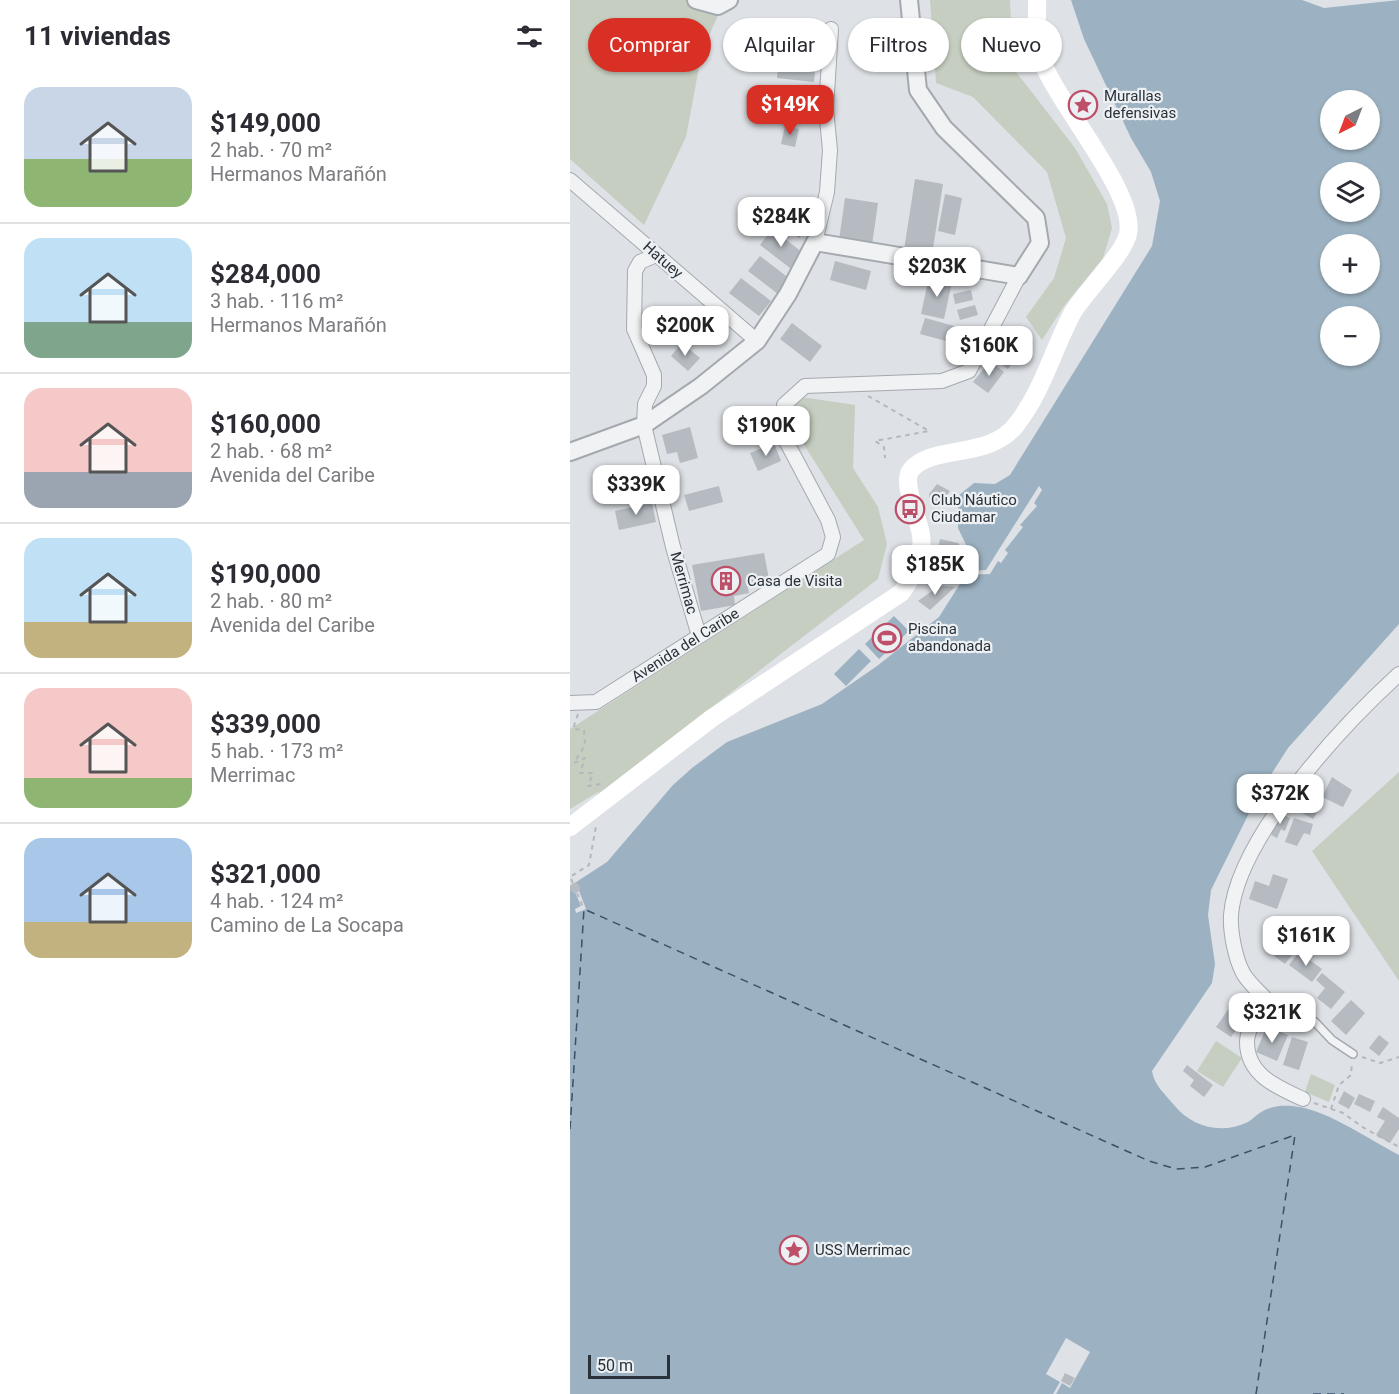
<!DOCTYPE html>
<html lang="es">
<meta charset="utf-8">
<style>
:root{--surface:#fff;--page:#f2f2f3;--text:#2b2b33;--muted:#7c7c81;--line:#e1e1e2;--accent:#d93025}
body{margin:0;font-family:Roboto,sans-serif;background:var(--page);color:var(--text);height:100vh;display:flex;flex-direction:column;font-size:22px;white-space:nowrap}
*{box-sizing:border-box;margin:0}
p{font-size:20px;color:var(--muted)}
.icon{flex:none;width:33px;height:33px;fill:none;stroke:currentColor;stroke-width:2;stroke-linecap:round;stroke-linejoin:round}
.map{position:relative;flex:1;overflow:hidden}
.drawer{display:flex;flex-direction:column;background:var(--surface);width:570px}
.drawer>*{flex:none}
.guide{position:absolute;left:18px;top:18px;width:570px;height:54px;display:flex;gap:12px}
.needle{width:39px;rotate:222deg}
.controls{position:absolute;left:750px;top:90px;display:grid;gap:12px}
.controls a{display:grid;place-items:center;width:60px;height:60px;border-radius:50%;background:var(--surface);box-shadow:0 2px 4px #0004;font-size:30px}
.scale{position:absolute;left:18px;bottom:15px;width:82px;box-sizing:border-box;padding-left:6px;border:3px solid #29313a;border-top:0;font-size:16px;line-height:21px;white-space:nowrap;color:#29313a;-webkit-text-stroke:4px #edf0f3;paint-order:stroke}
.price{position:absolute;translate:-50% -51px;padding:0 14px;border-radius:12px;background:#fff;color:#222;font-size:20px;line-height:39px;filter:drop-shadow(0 2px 3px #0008)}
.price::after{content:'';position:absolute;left:50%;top:36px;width:18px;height:14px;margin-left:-9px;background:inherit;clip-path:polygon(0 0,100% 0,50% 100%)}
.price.selected{background:var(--accent);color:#fff}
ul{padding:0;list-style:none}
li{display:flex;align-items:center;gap:18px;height:150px;padding:0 24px}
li+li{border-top:2px solid var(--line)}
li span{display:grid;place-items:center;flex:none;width:168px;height:120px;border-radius:18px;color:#555}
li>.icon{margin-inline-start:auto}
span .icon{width:72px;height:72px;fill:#fffc;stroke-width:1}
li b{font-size:26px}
h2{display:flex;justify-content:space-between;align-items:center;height:72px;padding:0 24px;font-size:26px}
.tag{padding:0 21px;border-radius:27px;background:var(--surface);box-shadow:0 2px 4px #0004;font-size:21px;line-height:54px}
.tag.selected{background:var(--accent);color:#fff}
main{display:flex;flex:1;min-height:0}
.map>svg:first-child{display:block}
</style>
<main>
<section class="drawer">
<h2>11 viviendas<svg class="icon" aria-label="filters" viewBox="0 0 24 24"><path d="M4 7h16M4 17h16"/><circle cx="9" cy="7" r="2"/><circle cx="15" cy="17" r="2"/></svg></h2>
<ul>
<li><span style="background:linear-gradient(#c9d6e8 60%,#8fb573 0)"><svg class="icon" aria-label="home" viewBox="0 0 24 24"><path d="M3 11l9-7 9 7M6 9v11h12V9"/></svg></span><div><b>$149,000</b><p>2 hab. · 70 m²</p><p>Hermanos Marañón</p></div></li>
<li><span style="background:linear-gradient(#bfe0f5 70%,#7fa58c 0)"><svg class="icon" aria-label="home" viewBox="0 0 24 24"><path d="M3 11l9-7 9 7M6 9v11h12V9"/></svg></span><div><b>$284,000</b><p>3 hab. · 116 m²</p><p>Hermanos Marañón</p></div></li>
<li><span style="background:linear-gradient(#f6c9c9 70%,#9aa5b1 0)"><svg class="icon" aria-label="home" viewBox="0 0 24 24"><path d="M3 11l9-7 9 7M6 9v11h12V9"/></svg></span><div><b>$160,000</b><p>2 hab. · 68 m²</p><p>Avenida del Caribe</p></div></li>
<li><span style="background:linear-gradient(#bfe0f5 70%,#c2b280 0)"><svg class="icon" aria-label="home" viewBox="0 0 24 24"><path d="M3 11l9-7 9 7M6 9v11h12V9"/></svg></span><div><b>$190,000</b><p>2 hab. · 80 m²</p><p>Avenida del Caribe</p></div></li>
<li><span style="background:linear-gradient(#f6c9c9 75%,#8fb573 0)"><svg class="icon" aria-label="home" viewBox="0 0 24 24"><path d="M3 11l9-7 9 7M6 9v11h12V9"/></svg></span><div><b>$339,000</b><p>5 hab. · 173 m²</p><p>Merrimac</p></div></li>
<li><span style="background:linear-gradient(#a9c7e8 70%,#c2b280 0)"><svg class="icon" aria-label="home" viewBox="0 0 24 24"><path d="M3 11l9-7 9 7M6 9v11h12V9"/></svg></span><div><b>$321,000</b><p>4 hab. · 124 m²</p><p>Camino de La Socapa</p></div></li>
</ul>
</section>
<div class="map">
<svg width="829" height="1394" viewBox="0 0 829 1394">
<rect width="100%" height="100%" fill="#dee1e5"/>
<path fill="#c5cec0" d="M0,0h155l-23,51 -16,86 -42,88 -74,-66z
M360,0h80l3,68 62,80 32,56 5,24 -9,30 -39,48 -22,34 -16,-23 28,-39 12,-40 -19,-66 -74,-75 -37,-14z
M231,397l54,8 -2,63 25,39 9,37 -9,35 -285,220 7,-8 -30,18v-80l294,-189 -80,-127z
M829,772v209l-87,-130z
M646,1041l26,17 -19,29 -26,-16z
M741,1074l24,11 -6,17 -24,-10z"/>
<path fill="#9cb2c2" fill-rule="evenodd" d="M501,0h231l22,8 75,-8v624l-111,124 -30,47 -47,95 -3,25 7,49 -3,19 -60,88c2,14 13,23 22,34 18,22 47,30 74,17 5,-3 9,-8 15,-11 10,-6 25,-6 36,-4 29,4 73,34 100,48v239h-829v-508l37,-24 66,-77 19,-17 35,-26 95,-38 55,-38 62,-49 26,-41 -3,-12 8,-11 -12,-25v-32l16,-13 21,1 15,-9 142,-229 8,-45 -9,-29 -20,-34 -47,-99zM760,100h40v40h-40zM760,172h40v40h-40zM760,244h40v40h-40zM760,316h40v40h-40z
M324,616l15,15 -30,28 -14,-15z
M289,649l12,12 -25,25 -12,-12z"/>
<path fill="#dee1e5" d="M469,486l3,4 -8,13 3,3 -17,19 3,2 -18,23 3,3 -7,10 -3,-2 -8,13 -25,1v-4l21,-1z
M6,883l10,26 -10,4 -1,-4 6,-3 -9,-21z
M496,1338l24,14 -20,36 -8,-5 -6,11h-3l7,-12 -14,-8z"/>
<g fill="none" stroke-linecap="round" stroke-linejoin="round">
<path stroke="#385269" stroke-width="1.5" stroke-dasharray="8 6" stroke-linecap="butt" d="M0,1129l14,-220 565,252 27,8 29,-2 90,-32 -39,259
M743,1394h31"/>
</g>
<path fill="#b5bbc1" d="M209,59l37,3 -2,20 -37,-4z
M215,126l14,3 -4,18 -14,-3z
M345,179l28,5 -11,71 -28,-5z
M375,194l17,4 -7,37 -17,-4z
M275,198l33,5 -6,42 -33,-5z
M211,200l30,22 -12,16 -30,-23z
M202,229l30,23 -12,16 -30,-23z
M190,256l30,23 -12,15 -30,-23z
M265,261l36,10 -5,19 -36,-10z
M359,277l23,5 -8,37 -23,-5z
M171,278l30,23 -12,15 -30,-23z
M401,290l2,10 -18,4 -2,-10z
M405,305l3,10 -18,5 -3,-10z
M355,318l44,12 -4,16 -45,-12z
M222,323l30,23 -12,16 -30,-23z
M441,331l16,12 -19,26 -13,-9z
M112,343l18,15 -12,13 -17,-15z
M420,361l14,11 -16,21 -15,-11z
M120,427l8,31 -18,5 -3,-11 -10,2 -5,-19z
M204,443l7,18 -23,10 -8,-18z
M367,484l13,7 -12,16 -8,-7 -1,-6z
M149,486l4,16 -34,9 -5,-16z
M82,503l4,19 -37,8 -4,-19z
M370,539l18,4 8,11 -3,21 -11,9 -19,-2z
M194,553l5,26 -22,4 2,10 -15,3 1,9 -34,6 -9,-46z
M364,585l21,2 -25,23 -12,-9 17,-12z
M762,777l20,13 -9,17 -21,-10z
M732,788l22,14 -11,17 -20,-11z
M709,813l11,5 -5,13 -4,-2 -4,9 -6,-3z
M724,818l19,6 -3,11 -6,-2 -7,13 -12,-4z
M703,874l15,5 -11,30 -28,-10 6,-18 14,5z
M0 888a5 5 0 1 1 10 0a5 5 0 1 1-10 0Z
M719,935l12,8 -16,21 -12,-9z
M729,952l23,17 -10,13 -23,-17z
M752,973l23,19 -14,17 -14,-11 8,-10 -9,-8z
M669,994l15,11 -23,32 -15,-10z
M781,1000l14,13 -19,22 -15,-14z
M697,1026l21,9 -11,26 -21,-9z
M809,1035l10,8 -10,13 -10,-8z
M722,1037l16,5 -9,28 -16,-5z
M617,1065l26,20 -9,12 -14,-11 4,-6 -11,-9z
M774,1091l11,7 -6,11 -11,-6z
M789,1094l16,7 -5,11 -16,-8z
M813,1107l16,11v11l-9,14 -14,-8 9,-14 -8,-4z
M495,1373l10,5 -5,8 -9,-5z"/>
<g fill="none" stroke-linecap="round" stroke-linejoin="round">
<g stroke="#a4a9ae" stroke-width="10">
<path id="service" d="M694,997l25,15 26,10 17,18 21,14"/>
</g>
<g stroke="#a4a9ae" stroke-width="16">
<g id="minor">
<path d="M0,180l187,161"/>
<path d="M245,242l12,-50 3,-42 -4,-41 5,-80"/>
<path d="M86,255l-16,7 -5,9 -1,58 20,46v11l-9,18 -1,21 29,122 26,89"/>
<path id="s1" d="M0,703l26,-1 232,-148 5,-17 -5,-17 -43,-81 -1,-34 21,-19 137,-5 27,-10 50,-95"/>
<path d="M733,1099c-26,-12 -56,-24 -56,-57 0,-13 12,-32 17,-45 -7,-7 -16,-15 -21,-24 -8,-15 -13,-42 -12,-58 6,-77 112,-190 168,-241"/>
</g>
</g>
<g stroke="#a4a9ae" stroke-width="20">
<path id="tertiary" d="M126,0l22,6 11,-6
M0,452l74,-27 57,-39 56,-45 31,-47 27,-52 204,34 21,-33 -4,-25 -92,-90 -26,-38 -9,-90"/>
</g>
<path stroke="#b4b8bc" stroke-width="2" stroke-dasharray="4.5 4.5" stroke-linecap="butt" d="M298,396l61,35 -54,10 9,6 1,11
M8,714l-5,15 11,1 1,15 -11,18 11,-5 -5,15h13l-5,13 12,-2 -1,3
M3,883l-3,-6 19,-12 7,-39
M7,893l7,16
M792,1057l18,6 19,-6
M744,1103l29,10 21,15 35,19
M761,1109l8,-24 12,-10 1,-13"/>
<use href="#service" stroke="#f0f2f4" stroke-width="7"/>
<use href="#minor" stroke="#f0f2f4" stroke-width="14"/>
<use href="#tertiary" stroke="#f0f2f4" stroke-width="16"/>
<path stroke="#fff" stroke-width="18" d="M0,827l142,-109 189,-125c12,-16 23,-37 20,-58 -2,-16 -20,-53 -10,-65 21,-26 78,-10 105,-45 27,-34 37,-76 57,-113 12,-20 50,-57 55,-78 9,-42 -73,-132 -89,-180 -5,-15 -1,-38 -2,-54"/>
</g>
<defs>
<g id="sight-ring" transform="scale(1.5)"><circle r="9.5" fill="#edf0f3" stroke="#be4f69" stroke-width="1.5"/><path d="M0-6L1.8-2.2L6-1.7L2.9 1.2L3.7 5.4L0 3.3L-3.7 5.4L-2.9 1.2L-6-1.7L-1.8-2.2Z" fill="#be4f69"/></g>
<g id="bus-ring" transform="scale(1.5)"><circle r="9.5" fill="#edf0f3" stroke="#be4f69" stroke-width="1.5"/><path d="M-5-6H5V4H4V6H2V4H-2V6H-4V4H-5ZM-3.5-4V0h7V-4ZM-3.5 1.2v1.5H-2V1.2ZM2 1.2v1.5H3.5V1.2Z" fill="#be4f69"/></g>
<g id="building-ring" transform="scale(1.5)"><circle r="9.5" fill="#edf0f3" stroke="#be4f69" stroke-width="1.5"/><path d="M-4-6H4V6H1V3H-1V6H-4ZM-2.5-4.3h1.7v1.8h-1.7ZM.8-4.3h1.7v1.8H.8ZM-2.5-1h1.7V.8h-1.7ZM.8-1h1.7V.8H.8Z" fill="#be4f69"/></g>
<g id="stadium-ring" transform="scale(1.5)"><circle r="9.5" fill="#edf0f3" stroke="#be4f69" stroke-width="1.5"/><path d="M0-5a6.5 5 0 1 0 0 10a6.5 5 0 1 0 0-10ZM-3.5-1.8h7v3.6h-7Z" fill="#be4f69"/></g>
</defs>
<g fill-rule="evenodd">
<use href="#sight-ring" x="513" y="105"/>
<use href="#bus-ring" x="340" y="509"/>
<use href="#building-ring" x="156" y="581"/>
<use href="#stadium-ring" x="317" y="638"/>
<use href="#sight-ring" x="224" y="1250"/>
</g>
<g text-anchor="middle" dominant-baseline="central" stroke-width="4.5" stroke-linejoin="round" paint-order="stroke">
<g font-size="15" fill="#29313a" stroke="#edf0f3" text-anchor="start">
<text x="534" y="96">Murallas<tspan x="534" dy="17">defensivas</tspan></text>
<text x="361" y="500">Club Náutico<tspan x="361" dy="17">Ciudamar</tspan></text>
<text x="177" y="581">Casa de Visita</text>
<text x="338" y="629">Piscina<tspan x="338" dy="17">abandonada</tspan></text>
<text x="245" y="1250">USS Merrimac</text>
</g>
<g font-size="15" fill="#29313a" stroke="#edf0f3">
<text transform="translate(93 260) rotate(41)">Hatuey</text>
<text transform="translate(114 583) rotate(74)">Merrimac</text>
<text stroke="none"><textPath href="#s1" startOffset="132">Avenida del Caribe</textPath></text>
</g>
</g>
</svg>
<div class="controls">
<a><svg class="needle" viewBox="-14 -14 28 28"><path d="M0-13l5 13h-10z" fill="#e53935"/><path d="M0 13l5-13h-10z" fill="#7c7c81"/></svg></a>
<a><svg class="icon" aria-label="layers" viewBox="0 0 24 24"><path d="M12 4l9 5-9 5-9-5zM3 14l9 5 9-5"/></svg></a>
<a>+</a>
<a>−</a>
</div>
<div class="scale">50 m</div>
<b class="price selected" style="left:220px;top:136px">$149K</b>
<b class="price" style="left:211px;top:248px">$284K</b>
<b class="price" style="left:367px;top:298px">$203K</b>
<b class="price" style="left:115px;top:357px">$200K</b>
<b class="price" style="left:419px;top:377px">$160K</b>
<b class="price" style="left:196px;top:457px">$190K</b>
<b class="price" style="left:66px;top:516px">$339K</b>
<b class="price" style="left:365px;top:596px">$185K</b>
<b class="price" style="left:710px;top:825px">$372K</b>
<b class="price" style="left:736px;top:967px">$161K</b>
<b class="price" style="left:702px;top:1044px">$321K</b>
<div class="guide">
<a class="tag selected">Comprar</a>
<a class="tag">Alquilar</a>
<a class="tag">Filtros</a>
<a class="tag">Nuevo</a>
</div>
</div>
</main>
